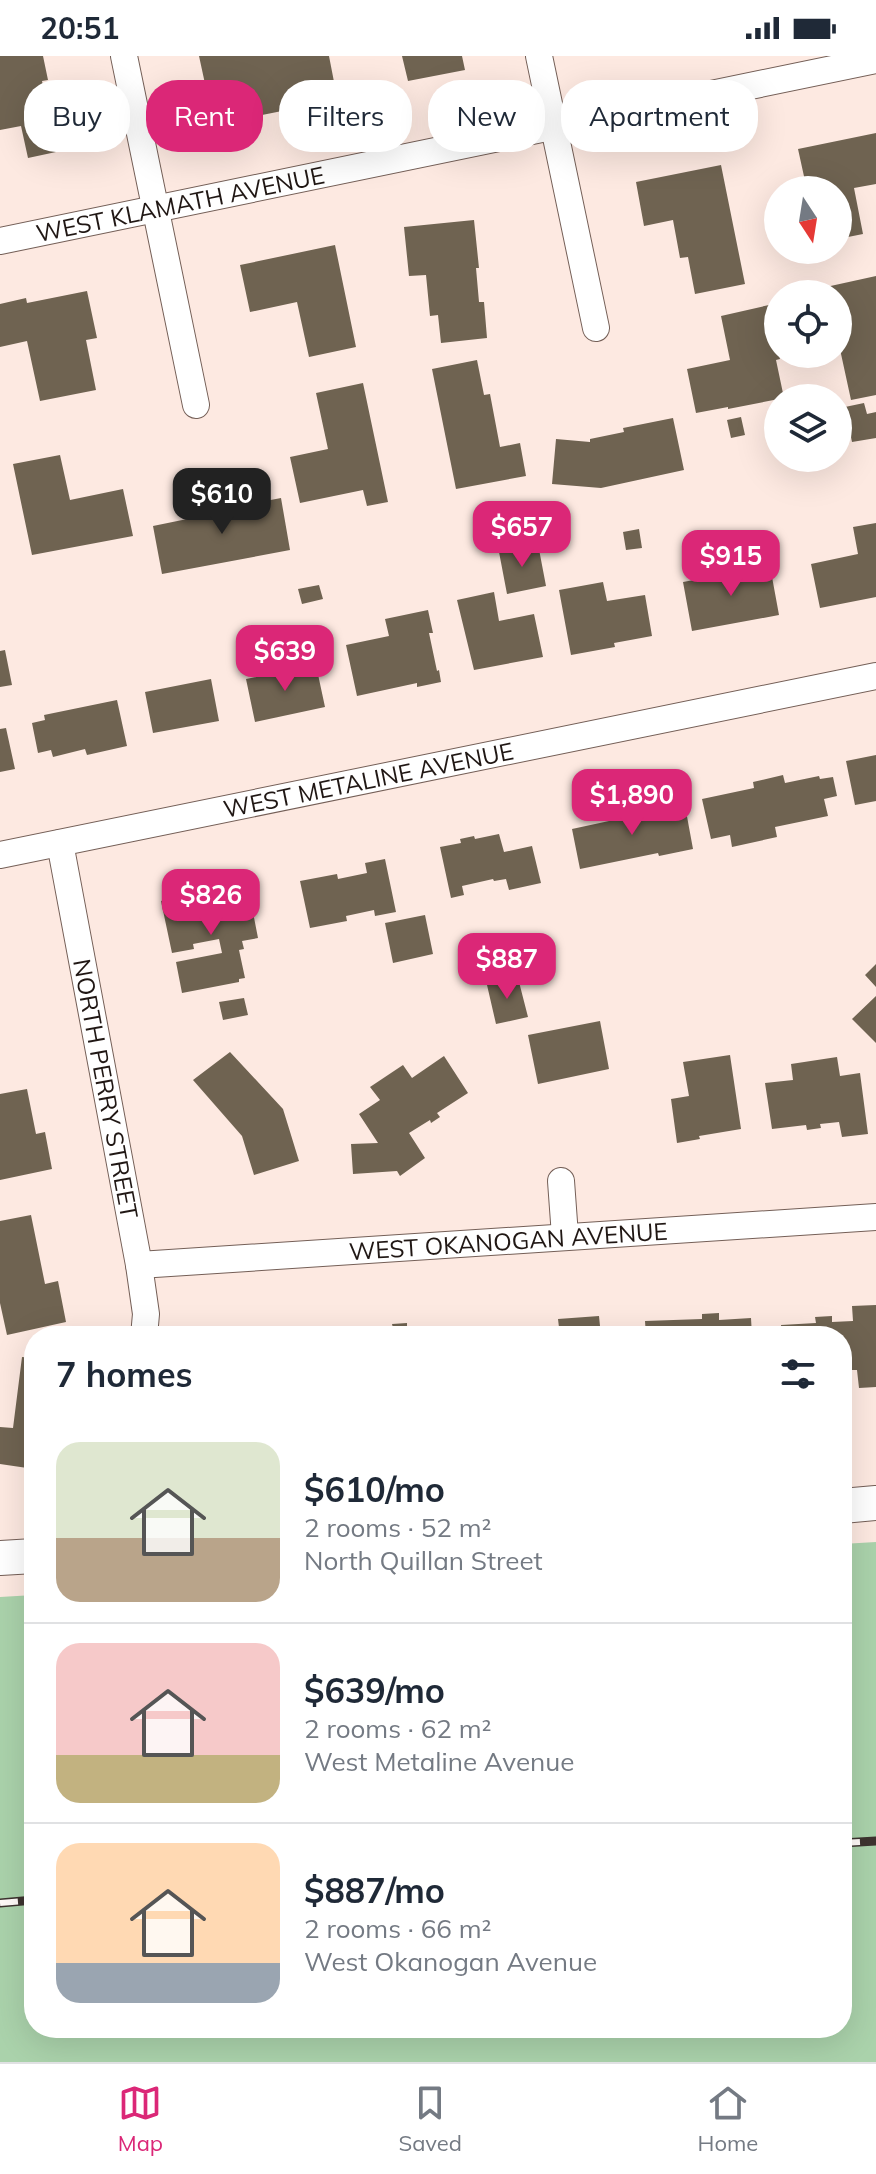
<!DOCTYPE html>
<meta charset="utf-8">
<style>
:root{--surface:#fff;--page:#f6f6f7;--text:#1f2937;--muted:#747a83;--line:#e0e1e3;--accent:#db2777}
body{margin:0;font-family:Mulish,sans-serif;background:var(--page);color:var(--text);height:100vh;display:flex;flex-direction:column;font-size:30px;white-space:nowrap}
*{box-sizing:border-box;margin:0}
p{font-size:26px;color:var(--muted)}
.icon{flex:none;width:44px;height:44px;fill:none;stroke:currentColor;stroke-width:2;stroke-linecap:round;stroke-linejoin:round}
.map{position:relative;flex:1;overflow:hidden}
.side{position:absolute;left:24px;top:1270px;width:828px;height:712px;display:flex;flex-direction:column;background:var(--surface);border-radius:32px;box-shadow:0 8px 32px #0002}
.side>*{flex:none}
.hud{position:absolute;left:24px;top:24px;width:828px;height:72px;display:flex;gap:16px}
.needle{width:52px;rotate:168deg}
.controls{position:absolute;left:764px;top:120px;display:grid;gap:16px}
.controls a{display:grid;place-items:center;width:88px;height:88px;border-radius:50%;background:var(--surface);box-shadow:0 8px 32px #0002;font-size:40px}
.price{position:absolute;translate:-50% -68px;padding:0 18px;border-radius:16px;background:var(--accent);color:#fff;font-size:26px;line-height:52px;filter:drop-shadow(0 2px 4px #0008)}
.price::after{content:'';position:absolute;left:50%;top:48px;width:24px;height:18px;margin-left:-12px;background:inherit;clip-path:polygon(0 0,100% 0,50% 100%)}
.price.current{background:#222;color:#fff}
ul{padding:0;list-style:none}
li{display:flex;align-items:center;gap:24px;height:200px;padding:0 32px}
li+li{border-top:2px solid var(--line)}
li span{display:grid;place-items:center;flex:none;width:224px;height:160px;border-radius:24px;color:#555}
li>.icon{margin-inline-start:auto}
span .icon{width:96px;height:96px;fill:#fffc;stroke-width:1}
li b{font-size:34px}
h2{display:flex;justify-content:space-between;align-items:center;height:96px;padding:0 32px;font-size:34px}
.chip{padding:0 28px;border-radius:32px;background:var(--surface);box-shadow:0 8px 32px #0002;font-size:28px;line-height:72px}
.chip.current{background:var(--accent);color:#fff}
.status{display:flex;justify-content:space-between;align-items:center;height:56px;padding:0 40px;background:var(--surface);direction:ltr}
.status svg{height:22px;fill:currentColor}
.tab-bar{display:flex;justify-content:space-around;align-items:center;height:112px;border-top:2px solid var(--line);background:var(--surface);font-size:22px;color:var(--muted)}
.tab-bar a{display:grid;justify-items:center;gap:4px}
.tab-bar .current{color:var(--accent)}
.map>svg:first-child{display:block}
</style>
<div class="status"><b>20:51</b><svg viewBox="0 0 49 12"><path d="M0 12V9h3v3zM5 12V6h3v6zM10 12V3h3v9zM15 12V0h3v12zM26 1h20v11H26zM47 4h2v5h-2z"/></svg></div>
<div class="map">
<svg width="876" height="2006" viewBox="0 0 876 2006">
<rect width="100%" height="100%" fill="#fde9e1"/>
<path fill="#aad2ab" d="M876,1486v520h-876v-465l34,-2v433h808v-484z"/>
<path fill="#6f6351" d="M0,0h43l5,24 -6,1 7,32 13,-3 8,39 -42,9 -7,-32 -21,4z
M199,0h130l6,31 -27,5 1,5 -14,3 2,8 -35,7 -2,-8 -48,9z
M402,0h60l3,14 -57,11z
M876,77v51l-22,4 9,46 -25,5v-49h-31l-9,-41z
M721,109l24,119 -50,10 -7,-37 -8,1 -7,-38 -29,6 -8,-44z
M474,164l5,48h-3l3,34h5l3,36 -46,5 -3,-28 -8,1 -4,-41 -17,1 -5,-49z
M335,189l21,102 -47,10 -12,-55 -47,10 -10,-47z
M876,220v119l-25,5 -13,-60v-46h-10l-2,-7z
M87,235l10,47 -11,2 10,50 -56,11 -13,-60 -27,6v-43l26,-6 1,5z
M769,249l11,54 -4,1 8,38 -56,11v-2l-32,6 -9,-44 43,-9 -9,-44z
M477,304l7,35 6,-1 10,53 20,-4 6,33 -70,13 -24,-120z
M363,327l25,119 -21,4 -4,-16 -63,13 -10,-46 38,-8 -12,-56z
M864,347l3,11 9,-2v26l-24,4 -7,-35z
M741,361l4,18 -14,3 -4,-18z
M673,362l11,52 -83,18 -49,-4 4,-45 34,3v-3l34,-7 -1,-4z
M60,399l10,45 53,-11 10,47 -101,19 -19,-91z
M281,442l9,52 -128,24 -9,-48 44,-9v-3z
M876,467v74l-56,11 -9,-44 47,-10 -5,-27z
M639,473l3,19 -16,2 -3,-18z
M538,488l8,42 -39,8 -8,-42z
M770,510l9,49 -87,16 -9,-49z
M603,526l4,19 38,-6 7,41 -38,7 1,4 -44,8 -12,-65z
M319,529l4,14 -21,5 -4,-15z
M494,536l5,29 35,-7 9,43 -69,13 -17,-70z
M428,554l5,23h-4l8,38 2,-1 2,12 -24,5v-4l-60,13 -11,-51 43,-9 -4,-17z
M5,594l7,35 -12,2v-36z
M316,609l9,42 -70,15 -9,-43z
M211,623l8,42 -66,12 -8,-41z
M117,644l10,46 -40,9 -2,-6 -32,8 -2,-7 -13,3 -6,-30 13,-3 -1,-5z
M6,672l9,41 -15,3v-43z
M876,699v46l-21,4 -9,-44z
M783,719l2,8 34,-7 1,3 13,-2 4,19 -13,3 4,17 -53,11 2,10 -45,10 -2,-12 -19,4 -9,-40 52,-11 -1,-6z
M641,751l1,7 15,-2 1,5 28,-6 7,38 -34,7 -1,-3 -78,16 -8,-40 37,-8 -1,-7z
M499,778l5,18 28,-6 9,37 -32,7 -3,-11 -12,2 -1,-2 -31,7 2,9 -13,3 -11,-51 21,-4 -1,-4 14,-3 1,3z
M385,803l11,53 -21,4 -1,-6 -28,6 1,5 -37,7 -10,-47 37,-7 1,5 29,-6 -2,-10z
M248,831l10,51 -16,3 2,8 -5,1 6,28 -6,1v3l-57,11 -6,-31 46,-9 -3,-14 -26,5 1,5 -22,4 -11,-52 21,-5 2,10 28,-6 -1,-5z
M425,859l8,39 -40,9 -8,-40z
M876,908v23l-11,-12z
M518,922l10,39 -32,7 -9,-39z
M876,940v47l-24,-24z
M244,942l4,17 -25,5 -4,-18z
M600,965l9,48 -71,15 -10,-49z
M230,996l53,57 16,52 -45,14 -12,-39 -49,-56z
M730,999l11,74 -42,7 1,3 -23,4 -6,-44 18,-3 -6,-34z
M444,1000l24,37 -31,20 3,4 -9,6 -1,-3 -21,13 16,25 -25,18 -3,-5 -44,3 -2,-30 27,-1 -19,-29 21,-14 -10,-13 33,-22 9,13z
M837,1001l3,19 20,-3 8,61 -26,3 -3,-15 -19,2 1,4 -14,2 -1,-5 -34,4 -7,-46 28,-3 -2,-16z
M27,1033l9,45 9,-2 7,37 -52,11v-86z
M31,1159l14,69 13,-3 8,41 -59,13 -7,-32v-82z
M876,1249v82l-17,1 -2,-18h-15v-34h-60l-1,-11 35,-2 -1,-6 17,-1v6l21,-1 -1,-15z
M719,1257v7l32,-2 1,18h-106l-1,-15 57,-2v-5z
M599,1260l2,20h-41l-2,-17z
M407,1267v5l47,-2 1,10h-97v-6l35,-2 -1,-4z
M321,1275v5h-45v-2z
M22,1301l12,1v111l-34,-5v-37l13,1z"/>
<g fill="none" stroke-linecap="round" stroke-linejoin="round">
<g stroke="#745f57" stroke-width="28">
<g id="minor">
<path d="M124,0l72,349"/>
<path d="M539,0l57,272"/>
<path id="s1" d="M0,185l876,-181"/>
<path id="s2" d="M60,787l79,422 7,49 -2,22"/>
<path id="s3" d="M0,799l876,-179"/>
<path d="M561,1125l4,55"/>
<path id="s4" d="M139,1209l737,-48"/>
</g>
</g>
<g stroke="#745f57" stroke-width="36">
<path id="tertiary" d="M842,1450l34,-3
M0,1502l34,-2"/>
</g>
<use href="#minor" stroke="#fff" stroke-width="26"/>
<use href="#tertiary" stroke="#fff" stroke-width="34"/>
<g stroke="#3d332f" stroke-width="9">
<path id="rail" d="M842,1787l34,-2
M0,1847l34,-3"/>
</g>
<use href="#rail" stroke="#fffaf8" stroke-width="6" stroke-dasharray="18" stroke-linecap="butt"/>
</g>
<g text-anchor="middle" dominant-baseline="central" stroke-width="8" stroke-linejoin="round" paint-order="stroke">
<g font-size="24" fill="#201714" stroke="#fffaf8">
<text stroke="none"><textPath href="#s1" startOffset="184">WEST KLAMATH AVENUE</textPath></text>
<text stroke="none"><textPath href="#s3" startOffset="376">WEST METALINE AVENUE</textPath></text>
<text stroke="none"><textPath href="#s2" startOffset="250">NORTH PERRY STREET</textPath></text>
<text stroke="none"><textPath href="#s4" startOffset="370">WEST OKANOGAN AVENUE</textPath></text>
</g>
</g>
</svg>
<div class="controls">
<a><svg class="needle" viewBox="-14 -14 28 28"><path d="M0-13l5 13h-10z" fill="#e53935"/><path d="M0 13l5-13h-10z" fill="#747a83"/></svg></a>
<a><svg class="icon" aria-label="locate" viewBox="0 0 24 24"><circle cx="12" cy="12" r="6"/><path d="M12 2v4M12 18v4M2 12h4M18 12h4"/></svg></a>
<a><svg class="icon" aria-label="layers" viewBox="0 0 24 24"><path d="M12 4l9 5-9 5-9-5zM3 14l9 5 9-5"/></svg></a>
</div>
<b class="price current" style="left:222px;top:480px">$610</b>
<b class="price" style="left:522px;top:513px">$657</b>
<b class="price" style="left:731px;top:542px">$915</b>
<b class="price" style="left:285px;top:637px">$639</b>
<b class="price" style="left:632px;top:781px">$1,890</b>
<b class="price" style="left:211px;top:881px">$826</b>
<b class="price" style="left:507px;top:945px">$887</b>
<div class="hud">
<a class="chip">Buy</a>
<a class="chip current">Rent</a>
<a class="chip">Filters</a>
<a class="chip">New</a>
<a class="chip">Apartment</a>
</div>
<section class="side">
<h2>7 homes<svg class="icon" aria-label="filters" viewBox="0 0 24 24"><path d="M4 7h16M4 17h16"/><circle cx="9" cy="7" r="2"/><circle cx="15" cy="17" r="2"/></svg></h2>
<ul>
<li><span style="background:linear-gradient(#dfe7d0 60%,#b9a48a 0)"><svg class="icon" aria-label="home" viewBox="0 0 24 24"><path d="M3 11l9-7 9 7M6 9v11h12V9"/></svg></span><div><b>$610/mo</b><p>2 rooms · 52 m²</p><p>North Quillan Street</p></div></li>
<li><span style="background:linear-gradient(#f6c9c9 70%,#c2b280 0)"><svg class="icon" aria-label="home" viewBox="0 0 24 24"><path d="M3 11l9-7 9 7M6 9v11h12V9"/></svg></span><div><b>$639/mo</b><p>2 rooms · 62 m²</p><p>West Metaline Avenue</p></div></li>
<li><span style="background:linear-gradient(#ffd9b3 75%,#9aa5b1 0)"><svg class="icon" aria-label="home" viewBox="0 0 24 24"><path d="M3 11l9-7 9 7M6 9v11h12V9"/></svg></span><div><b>$887/mo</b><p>2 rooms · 66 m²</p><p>West Okanogan Avenue</p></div></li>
</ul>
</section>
</div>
<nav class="tab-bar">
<a class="current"><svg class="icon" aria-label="map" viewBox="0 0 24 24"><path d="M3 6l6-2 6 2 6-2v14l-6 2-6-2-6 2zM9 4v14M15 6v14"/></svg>Map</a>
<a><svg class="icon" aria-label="saved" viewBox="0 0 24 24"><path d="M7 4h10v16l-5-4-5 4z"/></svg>Saved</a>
<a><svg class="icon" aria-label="home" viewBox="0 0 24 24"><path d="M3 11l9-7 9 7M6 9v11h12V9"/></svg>Home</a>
</nav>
